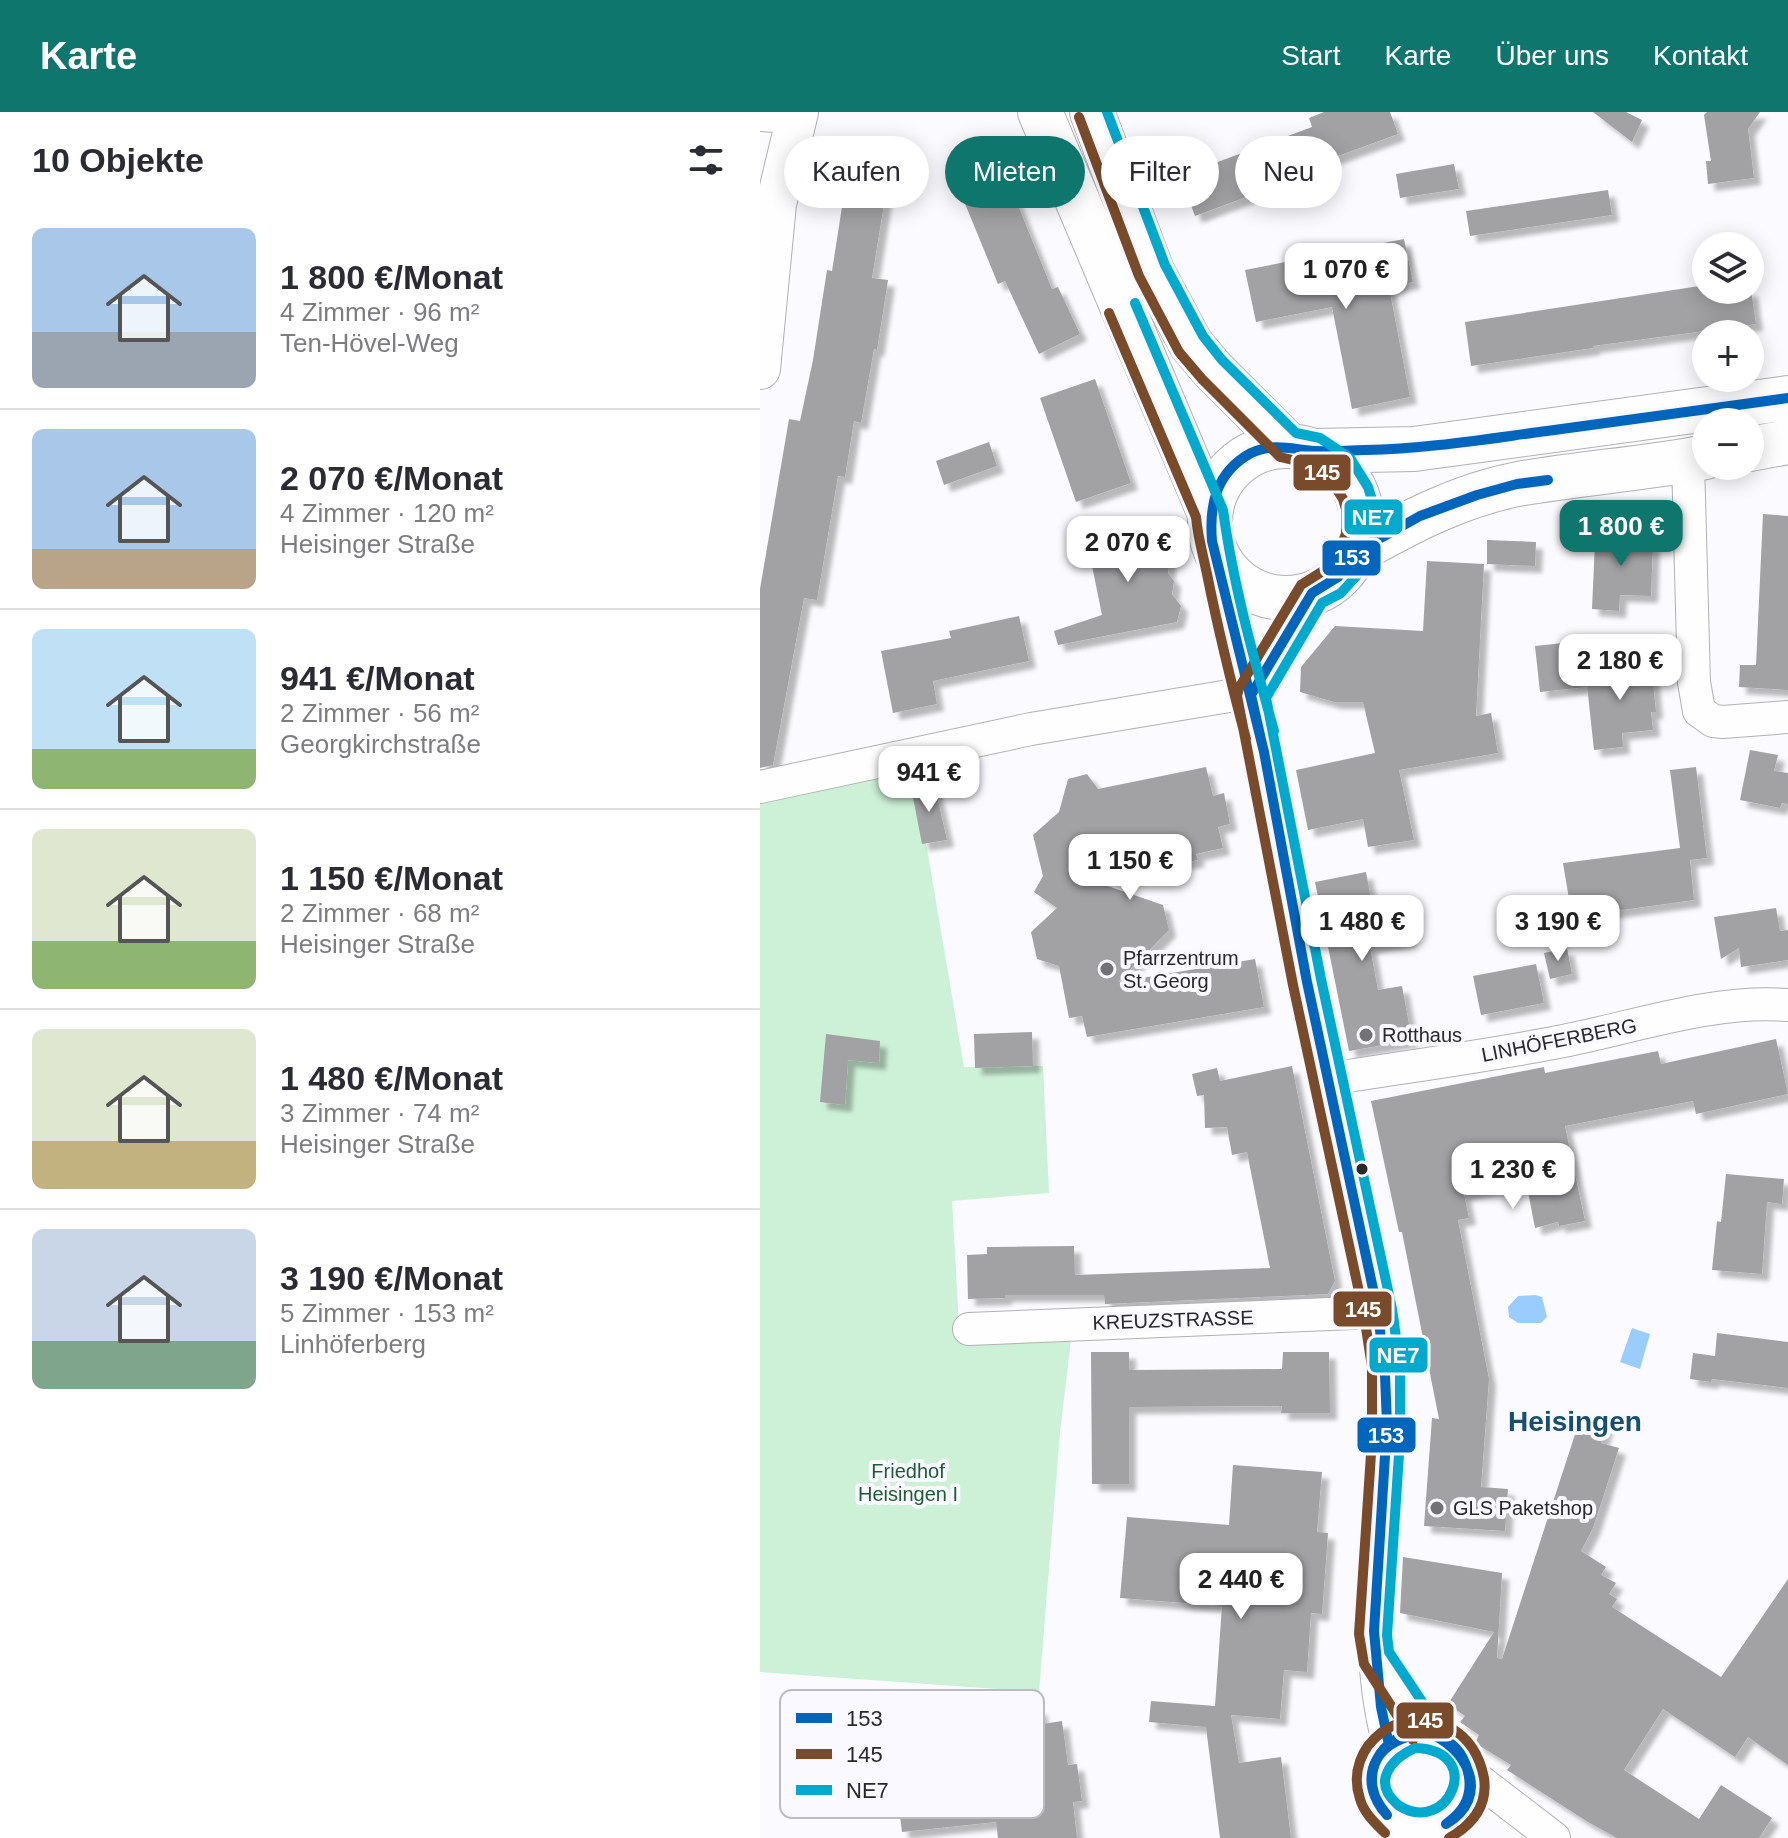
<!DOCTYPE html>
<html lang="de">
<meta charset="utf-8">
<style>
:root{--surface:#fff;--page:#f7f7f7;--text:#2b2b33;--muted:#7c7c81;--line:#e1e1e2;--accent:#0f766e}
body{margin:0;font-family:Arial,sans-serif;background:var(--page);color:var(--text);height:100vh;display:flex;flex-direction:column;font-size:30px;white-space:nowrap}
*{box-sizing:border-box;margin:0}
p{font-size:26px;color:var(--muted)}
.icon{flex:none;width:44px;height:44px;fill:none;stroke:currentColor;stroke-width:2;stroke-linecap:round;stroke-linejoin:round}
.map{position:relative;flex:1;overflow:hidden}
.side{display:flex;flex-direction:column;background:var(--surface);width:760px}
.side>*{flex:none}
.guide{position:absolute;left:24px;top:24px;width:760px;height:72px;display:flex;gap:16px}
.buttons{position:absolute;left:932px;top:120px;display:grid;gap:16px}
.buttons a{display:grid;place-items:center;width:72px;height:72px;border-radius:50%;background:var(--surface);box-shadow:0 4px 20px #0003;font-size:40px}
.price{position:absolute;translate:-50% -68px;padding:0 18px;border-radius:16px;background:#fff;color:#222;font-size:26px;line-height:52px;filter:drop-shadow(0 2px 4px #0008)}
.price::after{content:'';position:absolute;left:50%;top:48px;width:24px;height:18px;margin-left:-12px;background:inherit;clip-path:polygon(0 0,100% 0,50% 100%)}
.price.on{background:var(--accent);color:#fff}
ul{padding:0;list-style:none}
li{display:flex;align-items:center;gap:24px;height:200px;padding:0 32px}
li+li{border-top:2px solid var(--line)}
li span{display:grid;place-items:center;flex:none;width:224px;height:160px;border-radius:12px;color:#555}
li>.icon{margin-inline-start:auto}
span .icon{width:96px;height:96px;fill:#fffc;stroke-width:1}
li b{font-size:34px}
h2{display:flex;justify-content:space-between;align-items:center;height:96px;padding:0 32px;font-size:34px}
.chip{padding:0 28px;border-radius:36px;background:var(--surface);box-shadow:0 4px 20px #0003;font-size:28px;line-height:72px}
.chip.on{background:var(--accent);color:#fff}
header{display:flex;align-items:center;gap:48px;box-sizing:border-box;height:112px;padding:0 40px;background:var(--accent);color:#fff}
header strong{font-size:38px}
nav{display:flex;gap:44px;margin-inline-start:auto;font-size:28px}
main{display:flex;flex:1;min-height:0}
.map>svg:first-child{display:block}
</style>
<header>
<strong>Karte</strong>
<nav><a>Start</a><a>Karte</a><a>Über uns</a><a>Kontakt</a></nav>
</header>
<main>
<section class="side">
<h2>10 Objekte<svg class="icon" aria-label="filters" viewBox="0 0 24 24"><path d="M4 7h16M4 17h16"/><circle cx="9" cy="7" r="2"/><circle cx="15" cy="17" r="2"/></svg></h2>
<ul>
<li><span style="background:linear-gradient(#a9c7e8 65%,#9aa5b1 0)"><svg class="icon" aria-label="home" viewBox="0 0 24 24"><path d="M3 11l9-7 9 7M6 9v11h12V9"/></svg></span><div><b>1 800 €/Monat</b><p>4 Zimmer · 96 m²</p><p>Ten-Hövel-Weg</p></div></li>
<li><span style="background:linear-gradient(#a9c7e8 75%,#b9a48a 0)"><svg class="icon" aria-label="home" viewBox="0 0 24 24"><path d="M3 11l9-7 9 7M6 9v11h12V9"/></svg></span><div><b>2 070 €/Monat</b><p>4 Zimmer · 120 m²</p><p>Heisinger Straße</p></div></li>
<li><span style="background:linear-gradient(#bfe0f5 75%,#8fb573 0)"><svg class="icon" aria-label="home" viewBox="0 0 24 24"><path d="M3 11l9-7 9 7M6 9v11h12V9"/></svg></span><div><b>941 €/Monat</b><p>2 Zimmer · 56 m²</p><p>Georgkirchstraße</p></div></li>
<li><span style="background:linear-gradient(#dfe7d0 70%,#8fb573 0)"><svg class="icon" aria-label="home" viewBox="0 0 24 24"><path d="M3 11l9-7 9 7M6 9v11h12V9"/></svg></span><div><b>1 150 €/Monat</b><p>2 Zimmer · 68 m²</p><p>Heisinger Straße</p></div></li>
<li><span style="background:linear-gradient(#dfe7d0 70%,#c2b280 0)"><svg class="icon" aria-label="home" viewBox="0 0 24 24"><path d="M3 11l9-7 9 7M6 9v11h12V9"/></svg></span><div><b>1 480 €/Monat</b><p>3 Zimmer · 74 m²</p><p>Heisinger Straße</p></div></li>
<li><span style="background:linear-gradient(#c9d6e8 70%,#7fa58c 0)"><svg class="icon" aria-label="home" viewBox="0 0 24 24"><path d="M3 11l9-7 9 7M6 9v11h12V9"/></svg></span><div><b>3 190 €/Monat</b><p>5 Zimmer · 153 m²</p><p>Linhöferberg</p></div></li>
</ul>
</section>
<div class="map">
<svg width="1028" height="1726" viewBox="0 0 1028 1726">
<defs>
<filter id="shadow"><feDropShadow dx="7" dy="7" stdDeviation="2" flood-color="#0004"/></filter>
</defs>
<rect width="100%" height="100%" fill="#fbfafe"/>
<path fill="#cdf1d7" d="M153,654l51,301 79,-1 6,127 -97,8 8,142 111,-3 -11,92 -21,260 -279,-20v-869z"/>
<path fill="#9accfe" d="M775,1183l7,2 5,20 -6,6h-23l-9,-6 -1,-10 10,-11z
M872,1216l18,6 -10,35 -20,-7z"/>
<path fill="#a2a1a4" filter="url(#shadow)" d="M564,0h66l8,22 -123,45 1,7 -81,30 -15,-40 132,-49 -3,-9z
M833,0h33l16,8 -10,22z
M947,0h53l-12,17 6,49 -46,6 -2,-23h5l-7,-46z
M91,37l41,6 -20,123 16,2 -11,70 -3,-1 -13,74 -7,-2 -9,56 -7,-1 -21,124 -13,-2 -31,167 -13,3v-179l29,-170 11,2 13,-61 14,-90 5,1z
M237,42l55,135 6,-2 22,47 -41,20 -34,-73 -7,3 -46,-112z
M694,52l5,25 -59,9 -4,-24z
M848,78l4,25 -142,21 -4,-25z
M644,127l9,43 -24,5 21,110 -58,12 -20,-102 -76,15 -11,-52z
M946,173v5h45l5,34 -163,22v2l-122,18 -6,-44z
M335,267l36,104 -55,19 -36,-104z
M229,330l8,24 -53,19 -8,-24z
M1003,402l25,2v174l-49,-3 1,-22h16z
M397,409l10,14 -3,14 6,10 -2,14 6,8 -2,13 9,12 -4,16 -119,23 -4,-14 48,-16 -16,-79z
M847,410h24v21h22l-2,53 -31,-1 -1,16 -27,-2 3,-67h11z
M727,428l49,2 -1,24 -48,-2z
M667,449l57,3 -8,152 15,-3 7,40 -99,17 15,70 -46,7 -5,-28 -55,11 -12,-60 79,-17 -12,-51h-29l-34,-10 1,-25 34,-41 88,5z
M259,504l10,45 -96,20 4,23 -44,9 -12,-62 70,-13 -2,-7z
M822,529l5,46 -47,5 -5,-46z
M891,549l5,51h-5l2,18 -31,3 1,14 -29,3 -9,-83z
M990,638l28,5 -4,16 14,2v31l-6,-1 -2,5 -40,-8z
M446,655l7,29 11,-3 6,31 -12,3 5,21 -27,6 2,6 -108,20 73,25 6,25 -51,52 137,-23 9,48 -177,30 -5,-21 -13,2 -10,-52 -22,-7 -6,-27 26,-24 -23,-16 9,-16 -10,-41 26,-23 9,-33 19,-5 11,15z
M936,655l11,91 -17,2 4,40 -122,17 -9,-54 117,-15 -10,-78z
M174,671l13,57 -25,4 -11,-57z
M606,760l9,48 29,-6 5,26 -39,7 8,43 24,-4 10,54 -63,11 -34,-169z
M1016,796l4,23 8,-1v30l-47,7 -2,-19 -18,11 -7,-42z
M807,836l5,26 -22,5 -6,-26z
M776,852l8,39 -63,12 -8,-39z
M272,920l1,34 -58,2 -1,-34z
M66,922l54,7 -1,22 -31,-3 -3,45 -25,-3z
M1016,927l12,55 -92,20 -3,-13 -128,25 20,95 -26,5 -1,-4 -23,6 -9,-47 -62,13 5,24 -11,2 31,159 -8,108 27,2 -3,42 -81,-5 8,-108 7,1 -37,-187h-3l-28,-131 173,-34 1,6 113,-22 3,13z
M532,954l43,215 -7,13 -223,10 -1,-9h-99v3l-37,1 -1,-44 20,-1v-7l87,-1 1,29 195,-7 -23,-116 -15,3 -5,-28 -22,1 -1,-33 -7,1 -5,-22 25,-6 3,13z
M966,1062l58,5 -2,25 -15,-2 -5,72 -50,-4 5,-49 4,1z
M957,1221l71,9v46l-76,-9 -1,3 -21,-3 3,-26 22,3z
M331,1240h38v18l153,-1 1,-17h46l1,61h-49l1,-7 -153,1v77h-37z
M820,1307l28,1 -7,23 18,5 -26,80 -12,23 25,16 -5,8 15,8 -7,11 8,5 -5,8 109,70 67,-98v186l-40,-28 -13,20 -72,-48 -39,61 75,49 22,-34 51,33 -13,20h-142l-29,-16 -81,-52 4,-5 -36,-22 4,-8 -19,-13 5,-6 -17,-12 46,-72 -94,-19 3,-56 99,16 -5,85 5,1z
M473,1353l89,7 -5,60 11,1 -6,81 -11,-1 -4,59 -23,-2 -4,49 -49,-4 8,48 42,-6 10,81h-71l-14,-111 -57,-5 2,-21 64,5 7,-100 -102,-8 7,-81 102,8z
M280,1596l3,16 19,-3 6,44 9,-1 5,37 -9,1 4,36h-79l-2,-16 -94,10 -10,-84 42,-4 4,43 53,-5 -9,-67z"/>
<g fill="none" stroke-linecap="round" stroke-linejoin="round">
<g stroke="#b1b1b4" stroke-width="34">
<path id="minor" d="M0,3l37,2
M928,349l6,221 5,29 14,10 10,1 65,-5
M459,450l15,76 30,114 43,230 71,330c6,43 11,85 8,128 -5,103 -25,204 3,305
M491,583l61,-102
M0,675l271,-58 198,-33 22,-1
M569,967c75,-12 150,-22 224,-36 77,-14 156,-44 235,-38
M209,1217l409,-17
M620,1551l45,69
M665,1620c10,4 25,9 32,18 14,17 18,45 4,62 -20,25 -62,24 -81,-2 -18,-26 -5,-60 21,-73 7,-4 16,-4 24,-5z
M708,1660l86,66"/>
</g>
<g stroke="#b1b1b4" stroke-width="42">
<path id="tertiary" d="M0,257l16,-165 22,-92"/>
</g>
<g stroke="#b1b1b4" stroke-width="46">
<path id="secondary" d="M280,0l170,402
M332,0l60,159 39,73 21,25 77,77
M450 410a76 76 0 1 1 152 0a76 76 0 1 1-152 0Z
M990,337l38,-7
M555,339l99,-2 374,-51
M596,440c51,-29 104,-57 162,-68 62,-11 126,-15 188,-27"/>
</g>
<use href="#minor" stroke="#fefeff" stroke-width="32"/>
<use href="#tertiary" stroke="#fefeff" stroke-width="40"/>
<use href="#secondary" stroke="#fefeff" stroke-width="44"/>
<g stroke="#faf9ff" stroke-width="16">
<path id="bus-1" d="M500,623l-9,-40 61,-102 26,-16 18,-25 64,-36 57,-21 40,-11 31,-4
M629,1633l-8,-38 -7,-76 13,-207 -2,-48 -7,-64 -71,-330 -43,-230 -52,-211c-3,-36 4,-69 39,-88 23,-11 43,-3 66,-2 16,1 32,-1 48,-1 61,-1 121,-11 182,-19 80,-11 161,-22 241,-33
M627,1703c-33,-35 -8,-84 39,-83 42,15 66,65 20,92
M627,1703c-59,-69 68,-120 82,-38 3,21 -6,35 -23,47"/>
</g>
<g stroke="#faf9ff" stroke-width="16">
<path id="bus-2" d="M319,5l60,159 40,76 23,27 78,78 30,7 20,14 13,21 3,10v25l-10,23 -13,14 -22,14 -62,103 -2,8 56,289 71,330 8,52v72l-13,195 5,30 49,76
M349,201l87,204c2,22 8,41 12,62 11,54 24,107 38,160
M625,1721c-10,-10 -21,-20 -25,-34 -18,-54 44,-99 91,-71 19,11 29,29 33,50 4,28 -12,47 -35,60"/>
</g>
<g stroke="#faf9ff" stroke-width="16">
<path id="bus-3" d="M347,0l58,153 38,71 19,24 74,73 24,5 30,20 18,29 5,16 1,37 -14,32 -19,21 -19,10 -56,95 55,281 71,330 8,57v73l-13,196 2,17 48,72
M375,191l88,207c10,74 31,149 51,221
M655,1636c72,2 33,90 -17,57 -27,-23 -7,-46 17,-57z"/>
</g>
<use href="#bus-1" stroke="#0065bd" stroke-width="10"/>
<use href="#bus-2" stroke="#7a4b2a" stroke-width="10"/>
<use href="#bus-3" stroke="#00a9ce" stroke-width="10"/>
</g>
<g fill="#727276" stroke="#faf9ff" stroke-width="3">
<circle cx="347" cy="857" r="8"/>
<circle cx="606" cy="923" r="8"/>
<circle cx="677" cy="1396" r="8"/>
</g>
<circle fill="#29292c" stroke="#faf9ff" stroke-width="3" cx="602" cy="1057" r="7"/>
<g text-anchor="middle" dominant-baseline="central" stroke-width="8" stroke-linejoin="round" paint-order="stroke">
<g font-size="20" fill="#29292c" stroke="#faf9ff" text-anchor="start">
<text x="363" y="846">Pfarrzentrum<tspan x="363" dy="23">St. Georg</tspan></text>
<text x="622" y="923">Rotthaus</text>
<text x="693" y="1396">GLS Paketshop</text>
</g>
<g font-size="20" fill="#29292c" stroke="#faf9ff">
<text transform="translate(799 928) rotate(-11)">LINHÖFERBERG</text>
<text transform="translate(413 1208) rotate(-2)">KREUZSTRASSE</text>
</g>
<g font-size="20" fill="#1f5c33" stroke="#faf9ff">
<text x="148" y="1359">Friedhof<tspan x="148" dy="23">Heisingen I</tspan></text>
</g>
<g font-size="28" font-weight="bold" fill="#164f70" stroke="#faf9ff">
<text x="815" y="1309">Heisingen</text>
</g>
</g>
<rect x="20" y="1578" width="264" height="128" rx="12" fill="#faf9ff" stroke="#bbbbc0" stroke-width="2"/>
<rect x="36" y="1601" width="36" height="10" fill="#0065bd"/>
<rect x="36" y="1637" width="36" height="10" fill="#7a4b2a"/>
<rect x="36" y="1673" width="36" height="10" fill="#00a9ce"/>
<g font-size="22" fill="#29292c">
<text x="86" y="1614">153</text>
<text x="86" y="1650">145</text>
<text x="86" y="1686">NE7</text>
</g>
<g stroke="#faf9ff" stroke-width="3">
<rect x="532" y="341" width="60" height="39" rx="8" fill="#7a4b2a"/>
<rect x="583" y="386" width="61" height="38" rx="8" fill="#00a9ce"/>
<rect x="561" y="427" width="61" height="38" rx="8" fill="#0065bd"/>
<rect x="572" y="1178" width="61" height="38" rx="8" fill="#7a4b2a"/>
<rect x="608" y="1224" width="61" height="38" rx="8" fill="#00a9ce"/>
<rect x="596" y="1304" width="61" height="38" rx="8" fill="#0065bd"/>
<rect x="635" y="1589" width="60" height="39" rx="8" fill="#7a4b2a"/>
</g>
<g font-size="22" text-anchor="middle" font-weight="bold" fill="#fff">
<text x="562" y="368">145</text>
<text x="613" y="413">NE7</text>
<text x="592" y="453">153</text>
<text x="603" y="1205">145</text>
<text x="638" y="1251">NE7</text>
<text x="626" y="1331">153</text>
<text x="665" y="1616">145</text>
</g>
</svg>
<div class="buttons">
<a><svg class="icon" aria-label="layers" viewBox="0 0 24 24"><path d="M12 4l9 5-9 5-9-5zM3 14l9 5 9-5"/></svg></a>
<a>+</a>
<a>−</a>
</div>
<b class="price" style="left:586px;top:199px">1 070 €</b>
<b class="price on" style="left:861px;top:456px">1 800 €</b>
<b class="price" style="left:368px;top:472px">2 070 €</b>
<b class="price" style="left:860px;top:590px">2 180 €</b>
<b class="price" style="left:169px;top:702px">941 €</b>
<b class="price" style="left:370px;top:790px">1 150 €</b>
<b class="price" style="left:602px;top:851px">1 480 €</b>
<b class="price" style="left:798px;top:851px">3 190 €</b>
<b class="price" style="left:753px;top:1099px">1 230 €</b>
<b class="price" style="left:481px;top:1509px">2 440 €</b>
<div class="guide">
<a class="chip">Kaufen</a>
<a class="chip on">Mieten</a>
<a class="chip">Filter</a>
<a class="chip">Neu</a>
</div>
</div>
</main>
